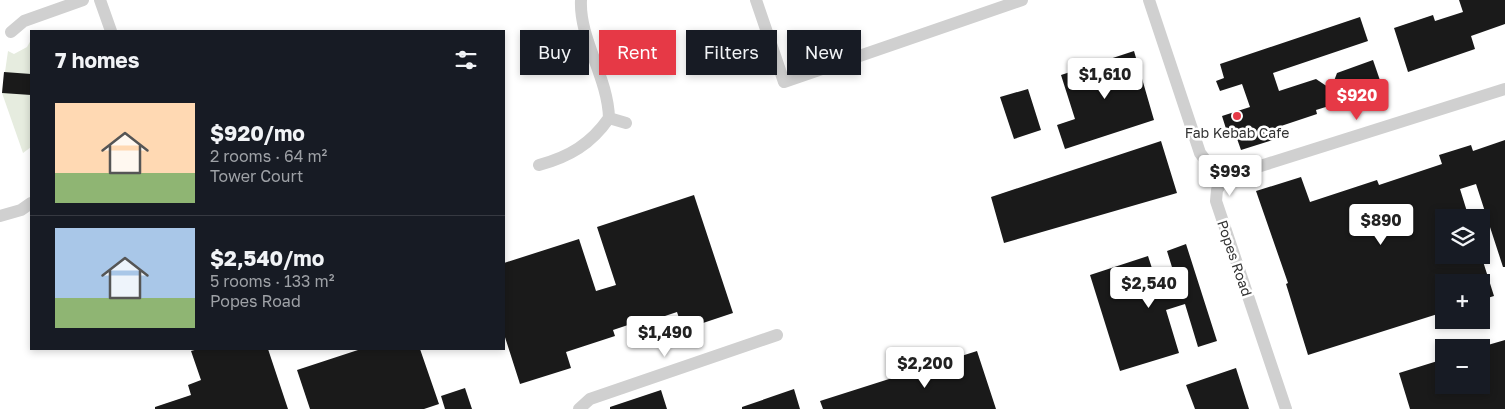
<!DOCTYPE html>
<meta charset="utf-8">
<style>
:root{--surface:#171b24;--page:#242831;--text:#f1f3f6;--muted:#9ea1a6;--line:#363941;--accent:#e63946}
body{margin:0;font-family:"Golos Text",sans-serif;background:var(--page);color:var(--text);height:100vh;display:flex;flex-direction:column;font-size:19px;white-space:nowrap}
*{box-sizing:border-box;margin:0}
p{font-size:16px;color:var(--muted)}
.icon{flex:none;width:28px;height:28px;fill:none;stroke:currentColor;stroke-width:2;stroke-linecap:round;stroke-linejoin:round}
.map{position:relative;flex:1;overflow:hidden}
.sheet{position:absolute;left:30px;top:30px;width:475px;height:320px;display:flex;flex-direction:column;background:var(--surface);border-radius:0px;box-shadow:0 2px 8px #0003}
.sheet>*{flex:none}
.top-card{position:absolute;left:520px;top:30px;width:475px;height:45px;display:flex;gap:10px}
.fabs{position:absolute;left:1435px;top:209px;display:grid;gap:10px}
.fabs a{display:grid;place-items:center;width:55px;height:55px;border-radius:0px;background:var(--surface);box-shadow:0 2px 8px #0003;font-size:25px}
.price{position:absolute;translate:-50% -42px;padding:0 11px;border-radius:5px;background:#fff;color:#222;font-size:16px;line-height:32px;filter:drop-shadow(0 1px 2px #0008)}
.price::after{content:'';position:absolute;left:50%;top:30px;width:15px;height:11px;margin-left:-8px;background:inherit;clip-path:polygon(0 0,100% 0,50% 100%)}
.price.current{background:var(--accent);color:#fff}
ul{padding:0;list-style:none}
li{display:flex;align-items:center;gap:15px;height:125px;padding:0 25px}
li+li{border-top:1px solid var(--line)}
li span{display:grid;place-items:center;flex:none;width:140px;height:100px;border-radius:0px;color:#555}
li>.icon{margin-inline-start:auto}
span .icon{width:60px;height:60px;fill:#fffc;stroke-width:1}
li b{font-size:21px}
h2{display:flex;justify-content:space-between;align-items:center;height:60px;padding:0 25px;font-size:21px}
.tag{padding:0 18px;border-radius:0px;background:var(--surface);box-shadow:0 2px 8px #0003;font-size:18px;line-height:45px}
.tag.current{background:var(--accent);color:#fff}
.map>svg:first-child{display:block}
</style>
<div class="map">
<svg width="1505" height="409" viewBox="0 0 1505 409">
<rect width="100%" height="100%" fill="#fff"/>
<path fill="#e6ecdf" d="M31,40v107l-8,6 -21,-60 6,-42 6,3 13,-7z"/>
<path fill="#1a1a1a" d="M1459,0h46v24l-34,12 4,13 -67,23 -14,-44 39,-13 2,6 28,-9z
M1360,17l8,24 -95,32 6,18 37,-12 15,10 6,-16 36,-13 11,32 -27,9 -2,-3 -39,12 1,4 -39,13 4,10 -41,13 -6,-17 -7,2 -6,-19 28,-9 -8,-23 -22,7 -4,-10 8,-3 -4,-14z
M1134,51l20,69 -89,29 -8,-24 18,-6 -14,-44z
M4,72l27,2v21l-29,-2z
M1028,89l13,41 -27,9 -14,-42z
M1505,140v127h-2l-27,-83 -16,5 9,29h-25v37h37l13,41 -13,4v-18h-37v30l-136,43 -22,-71 2,-1 -32,-92 45,-14 9,25 67,-22 2,5 63,-21 -3,-9 32,-10 2,6z
M1161,141l16,52 -173,50 -13,-46z
M694,195l39,118 -48,16 -3,-12 -3,1 -2,-6 -39,13 -1,-3 -24,8 2,6 -49,16 5,16 -51,16 -16,-50v-71l75,-24 17,52 20,-6 -19,-58z
M1186,244l31,97 -19,6 -13,-43 -19,6 13,43 -59,18 -30,-96 58,-19 14,43 18,-6 -13,-42z
M1505,340v69h-95l-11,-36 45,-14v26h37v-38z
M198,349h70l20,60h-133v-2l36,-12 -3,-10 13,-5 -10,-29z
M361,349h59l19,55 -15,5h-114l-13,-39z
M977,351l19,58h-173l-3,-8z
M1236,368l13,41h-54l-9,-24z
M465,388l7,21h-27l-4,-13z
M794,389l6,20h-58v-2z
M661,390l6,19h-57v-2z"/>
<g fill="none" stroke-linecap="round" stroke-linejoin="round">
<path stroke="#d0d0d0" stroke-width="12" d="M100,0l11,31
M756,0l28,82 238,-82
M1149,0l51,153 22,29 -5,8 -1,11 70,208
M11,32l13,-11 59,-21
M609,118l17,5
M539,165c30,-8 52,-21 70,-47 -1,-41 -30,-79 -28,-118
M1222,182l29,-13 254,-80
M0,216l21,-6 10,-7
M579,409l11,-10 187,-64"/>
</g>
<circle fill="#e63946" stroke="#fff" stroke-width="2" cx="1237" cy="116" r="5"/>
<g text-anchor="middle" dominant-baseline="central" stroke-width="5" stroke-linejoin="round" paint-order="stroke">
<g font-size="14" fill="#333" stroke="#fff">
<text x="1237" y="132">Fab Kebab Cafe</text>
</g>
<g font-size="14" fill="#333" stroke="#fff">
<text transform="translate(1235 258) rotate(71)">Popes Road</text>
</g>
</g>
</svg>
<div class="fabs">
<a><svg class="icon" aria-label="layers" viewBox="0 0 24 24"><path d="M12 4l9 5-9 5-9-5zM3 14l9 5 9-5"/></svg></a>
<a>+</a>
<a>−</a>
</div>
<b class="price" style="left:1105px;top:100px">$1,610</b>
<b class="price current" style="left:1357px;top:121px">$920</b>
<b class="price" style="left:1230px;top:197px">$993</b>
<b class="price" style="left:1381px;top:246px">$890</b>
<b class="price" style="left:1149px;top:309px">$2,540</b>
<b class="price" style="left:665px;top:358px">$1,490</b>
<b class="price" style="left:925px;top:389px">$2,200</b>
<div class="top-card">
<a class="tag">Buy</a>
<a class="tag current">Rent</a>
<a class="tag">Filters</a>
<a class="tag">New</a>
</div>
<section class="sheet">
<h2>7 homes<svg class="icon" aria-label="filters" viewBox="0 0 24 24"><path d="M4 7h16M4 17h16"/><circle cx="9" cy="7" r="2"/><circle cx="15" cy="17" r="2"/></svg></h2>
<ul>
<li><span style="background:linear-gradient(#ffd9b3 70%,#8fb573 0)"><svg class="icon" aria-label="home" viewBox="0 0 24 24"><path d="M3 11l9-7 9 7M6 9v11h12V9"/></svg></span><div><b>$920/mo</b><p>2 rooms · 64 m²</p><p>Tower Court</p></div></li>
<li><span style="background:linear-gradient(#a9c7e8 70%,#8fb573 0)"><svg class="icon" aria-label="home" viewBox="0 0 24 24"><path d="M3 11l9-7 9 7M6 9v11h12V9"/></svg></span><div><b>$2,540/mo</b><p>5 rooms · 133 m²</p><p>Popes Road</p></div></li>
</ul>
</section>
</div>
